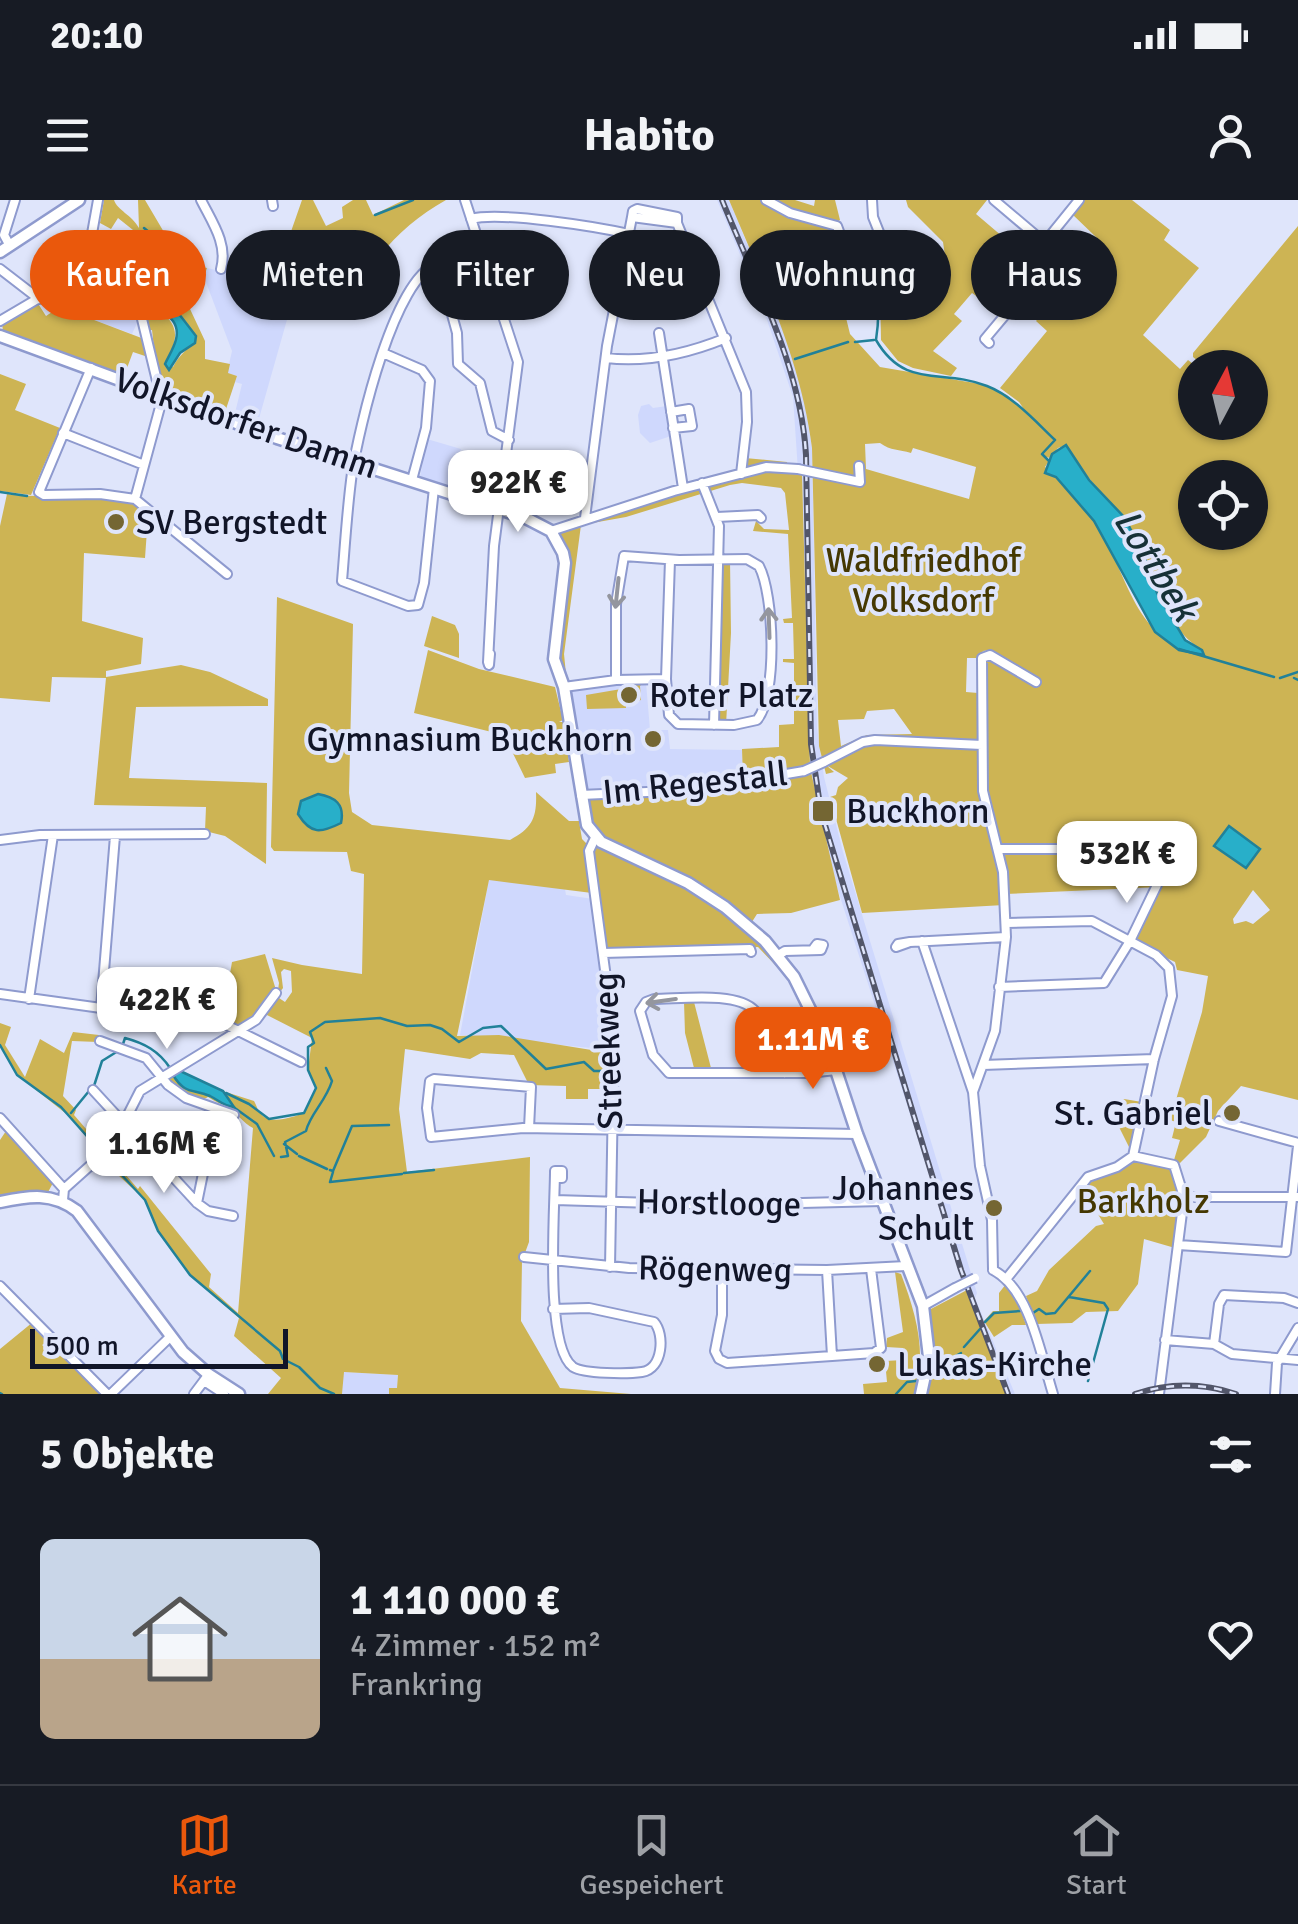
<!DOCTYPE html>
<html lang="de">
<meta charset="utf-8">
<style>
:root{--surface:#171b24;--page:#20242c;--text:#f1f3f6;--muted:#9ea1a6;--line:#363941;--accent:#ea580c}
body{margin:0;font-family:Signika,sans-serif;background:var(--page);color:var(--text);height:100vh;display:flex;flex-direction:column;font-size:38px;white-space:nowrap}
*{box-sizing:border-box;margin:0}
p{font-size:32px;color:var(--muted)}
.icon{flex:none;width:55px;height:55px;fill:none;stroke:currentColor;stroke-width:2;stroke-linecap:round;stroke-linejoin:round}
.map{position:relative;height:1194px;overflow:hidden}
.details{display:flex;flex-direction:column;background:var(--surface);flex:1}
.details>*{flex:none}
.top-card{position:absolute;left:30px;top:30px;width:1240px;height:90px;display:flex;gap:20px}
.needle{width:65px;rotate:7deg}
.fabs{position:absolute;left:1178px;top:150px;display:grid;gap:20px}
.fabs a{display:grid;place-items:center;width:90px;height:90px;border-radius:50%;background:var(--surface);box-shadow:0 2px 8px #0004;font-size:50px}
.scale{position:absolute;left:30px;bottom:25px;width:258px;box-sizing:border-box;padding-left:10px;border:5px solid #111528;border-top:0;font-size:28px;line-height:35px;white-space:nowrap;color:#111528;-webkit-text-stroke:8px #dfe5fb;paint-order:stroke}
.price{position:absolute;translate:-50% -85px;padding:0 22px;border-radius:20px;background:#fff;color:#222;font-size:32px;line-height:65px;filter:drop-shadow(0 2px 5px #0008)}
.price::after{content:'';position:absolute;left:50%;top:60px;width:30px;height:22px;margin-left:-15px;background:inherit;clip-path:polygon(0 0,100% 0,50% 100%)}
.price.current{background:var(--accent);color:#fff}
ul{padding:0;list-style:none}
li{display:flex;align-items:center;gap:30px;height:250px;padding:0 40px}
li+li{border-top:2px solid var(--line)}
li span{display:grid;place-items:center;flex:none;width:280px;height:200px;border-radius:15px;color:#555}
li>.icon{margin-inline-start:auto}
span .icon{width:120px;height:120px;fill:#fffc;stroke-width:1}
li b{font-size:42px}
h2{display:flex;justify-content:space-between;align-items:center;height:120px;padding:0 40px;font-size:42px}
.tag{padding:0 35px;border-radius:45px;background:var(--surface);box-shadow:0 2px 8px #0004;font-size:35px;line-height:90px}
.tag.current{background:var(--accent);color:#fff}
.status{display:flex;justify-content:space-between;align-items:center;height:70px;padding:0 50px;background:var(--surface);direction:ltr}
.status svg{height:28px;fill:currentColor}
header{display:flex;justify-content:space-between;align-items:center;height:130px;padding:0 40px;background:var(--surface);font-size:45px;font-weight:800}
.menu{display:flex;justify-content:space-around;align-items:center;height:140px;border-top:2px solid var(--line);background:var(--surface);font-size:28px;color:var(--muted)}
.menu a{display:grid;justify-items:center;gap:5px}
.menu .current{color:var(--accent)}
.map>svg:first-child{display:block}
</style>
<div class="status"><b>20:10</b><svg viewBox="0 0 49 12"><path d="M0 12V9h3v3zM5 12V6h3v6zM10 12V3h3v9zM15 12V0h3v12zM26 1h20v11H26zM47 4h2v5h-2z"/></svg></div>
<header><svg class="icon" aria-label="menu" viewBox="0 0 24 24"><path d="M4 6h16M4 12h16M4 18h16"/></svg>Habito<svg class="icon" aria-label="person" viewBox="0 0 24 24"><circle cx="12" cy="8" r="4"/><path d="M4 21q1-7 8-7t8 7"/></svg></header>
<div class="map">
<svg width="1298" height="1194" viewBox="0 0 1298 1194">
<rect width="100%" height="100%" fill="#dfe5fb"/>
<path fill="#cfd8fd" d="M717,0h12l63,152 11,37 9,59 5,280 7,49 19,75 134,441 -2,5 40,96h-7l-44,-112 -130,-404 -27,-125 -5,-278 -4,-4 -5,-74 -29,-86z
M95,44l27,6 17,69 -7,15 -51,-19 -17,-11 8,-5 -9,-10 26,-21z
M207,68l89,20 -38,134 -23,-9 7,-29 -7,-2 2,-6 -10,-3 5,-22 -28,-74z
M649,204l4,4 14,-2 4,30 -21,7 -10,-10 -2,-18 3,-9z
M427,239l34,10 -13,31 2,6 -30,-9z
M627,482h19l4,48h18l2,19 72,1 1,29 -65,9 -93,3 -15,-101z
M489,679l76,10 1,6 27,4 15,99 3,52 -151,-15z
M343,1172l55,3 -1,14 -7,-1 -1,6h-47z"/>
<path fill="#cdb454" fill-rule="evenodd" d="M104,0h10c3,10 18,15 25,28l-1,-28h7l36,61 26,7 -3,9h-16l-5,5v12l22,47v18l25,5 -2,9 9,3 -12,36 -62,-24 -7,-22 -4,-36 -5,1 -12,-29 -13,-52h20l-9,-20 -15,-12 -7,11 -11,-6zM177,110l19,26c-6,13 -17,18 -23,31l-8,-3c11,-22 17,-36 -4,-52z
M302,0h11l13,26 17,-8 -1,-11 11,-7h13l7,15 31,-15h42c-41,23 -72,55 -92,98l-4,-1 -8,-15 -21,9 -6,-1v-4l-3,3 -12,-3 24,-36 -7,-16 -30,9z
M729,0h31l26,14 51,15 6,17 -10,19 17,69 30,33 106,18 21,10 21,20 -9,-13 -19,-14 47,-57 -11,-10 22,-26 -20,-15 11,-14 14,11 8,-7 8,6 5,-5 -8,-7 21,-26 -25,-24 12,-14h48l38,30 -6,10 35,28 -56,67 37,34 8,-9 9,7 -2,55h55v-54l-45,-1 -12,-10v-4l105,-127v874l-57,-14 -23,25 -12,26 -26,26 -6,-3 6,-20 -8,-2 4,-16 -6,-2 32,-108 6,-36 -31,-6 -2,-8 -40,-19 25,-56 -155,7 -1,11 -142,8 -32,-116 6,-2 2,-8 10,-9 -22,-13 8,7 -8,2 -7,-28 -7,-298c-11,-88 -49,-167 -83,-248zM880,243c11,8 19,6 31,10l2,-5 63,19 -7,32 -103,-30 -1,-25zM1066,245c8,9 14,22 22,32 12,16 30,30 40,47 24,41 31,100 74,126 -68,-5 -73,-76 -105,-124 -13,-20 -34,-43 -52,-59l4,-6 -3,-4 4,1 8,-10zM1195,278h55v54h-55zM990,450l7,4 -15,7 2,44 -6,24v-36l-12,-1 1,-34h13l3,-7zM894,509l18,25 -45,1 -26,11 -3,-26 26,-1 3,-8zM1229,626l31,23 -15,19 -31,-22zM1253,690l17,20 -17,14 -7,-3 -12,3 -1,-5z
M772,0h23l19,6 1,-6h20l5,20 -3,2 -48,-13z
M906,0h81l-11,14 47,40 -40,47 -11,-8 -18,21 8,7 -29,30 24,17 -6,8 -38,-8 -15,-7 -17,-21 -1,-53 12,-3 7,20 16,-5 -6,-20 36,-23 -2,-14 -35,-35z
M37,102l9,14 18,-12 17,11 63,24 4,18 -15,-5 -9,24 -121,-44 -1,-10z
M0,174l26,10 -11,26 45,18 -29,67 -31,-4z
M745,258l42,4v4l15,8 8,292 -67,13 -1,-30 37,-2v-22l15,-1v-16h-10v-3h10v-42l-11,-1v-3h11l-1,-36h-9l-1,-4 9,-1 -4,-84 -35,-3 3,-10 8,8 25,1 -4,-37 -4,-5 -39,-5 -12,2 -104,32 -45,8 -17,129 3,30 -10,-26 12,-104 -11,-25 17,-1 2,-4 171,-54 -3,-2z
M7,294c35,6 92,-5 123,7 5,1 13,10 18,15l-3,42 -61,-5 -2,68 61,17 -2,26 -35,7v6l75,-12 29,7 58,27v7l-132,1 -7,71 138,5 -1,81 -41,-28 -20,-5 1,-24 -112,-2 12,-127 -54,-1 -2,25 -50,-4v-172z
M730,360l1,73 -5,92h-10l4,-162z
M277,397l76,27 -4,169 3,19 20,13 138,15c23,-12 27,-23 26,-48l33,29h10l3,18 5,5 5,49 -103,-13 -32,156 42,-1 111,18 2,36h-24v10h-22v-13l-37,-1 -15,-30 -33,-2 -11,6 -65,-10 -6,60 8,63 123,-15 -1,85 -7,19 -1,60 39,67 71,6h-242v-6h8l1,-13 -54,-3 -2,22h-74l13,-16 -47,-42 5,-18 -49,-43 -32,-44 -13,-31 -27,-25 -49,-59 -52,-41 -17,-30v-22l11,4 -6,18 20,32 15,-38 24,14 9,-21 26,3 -1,7 -26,-1 -9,55 13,14 -2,5 64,74 2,-3 71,88 -2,13 29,26 15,-185c-10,-5 -16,-15 -24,-20 -7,-4 -14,-6 -21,-11l-6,3 -21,-8 -15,-14 12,-9 29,17 47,15c3,5 4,11 9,15 9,8 33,1 42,-4l11,-24 -8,-18 4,-32 -47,-24 11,-18 9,6 7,-10 -1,-21 -7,-2 -3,3 2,16 -3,4 -2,-2 1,-7 -7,-25 30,7 60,9 2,-100 -13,-3 -4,-19 -73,-1 -3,-4z
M432,416l23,9 4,9v24l-35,-12z
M428,450l51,19 76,18 8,33 -4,2h4l3,19 -4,2h4l3,19 -14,2 1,9 -31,5 -21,-43 -90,-22z
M644,482l-4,4 1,14 -13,4 -2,-3v7l-39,1 -1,-14 47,-8 -1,-4 -48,4z
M811,572l29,128 -49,13 -34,1 -7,11 -24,-21 -123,-64 -15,-22 -3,-20 62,-3 154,-19z
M597,644l74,33 71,45 45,48 -4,3 -25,-26 -151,5 -16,-103z
M265,754l11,36 -21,29 -18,10 -15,-9 10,-58z
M684,802h10l17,66h-17l-9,-35z
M1124,899l18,3 -11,49 -24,-48z
M6,931l48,50 -7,13 -47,4v-58z
M1137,961l37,8 8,26 -7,53 -31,-9 -6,45 -20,27 -32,1 -14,11 -36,1 -10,-28 11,-5 12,-21 47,-44 8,-2 -21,-34c13,-16 35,-19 54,-29z
M895,1072l6,2c15,40 26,77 14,120h-51l-1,-10 24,-2 -2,-21 19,-1 -1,-12 -17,-1 1,-9 16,-6z
M1006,1084l12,18 8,23h-14l-18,12 -10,-16 9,-10h6v-18z
M967,1090l41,104h-81l5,-24 -3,-60z
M33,1122l67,72h-100v-45z"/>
<path fill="#28afc9" stroke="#218199" stroke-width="2.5" d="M167,89l7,6 5,19 17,22 -1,7 -15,10 -11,17 -4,-6c6,-13 18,-29 8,-43 -6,-8 -14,-10 -19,-19z
M1066,245l23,35 36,38 22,45 10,30 28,47 17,10 2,5 -25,-5 -24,-18 -61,-111 -38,-44 -11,-4 7,-19z
M318,594c17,3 27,10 23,29 -20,10 -30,12 -43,-9l3,-13z
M1229,626l31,23 -14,19 -32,-22z
M178,870l45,21 11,16c-11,-1 -14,-6 -24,-11 -17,-8 -24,0 -37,-21z"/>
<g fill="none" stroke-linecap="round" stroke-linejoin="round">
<path stroke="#218199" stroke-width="2.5" d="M375,15l38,-15
M144,28l5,4c3,20 14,32 15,51
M862,48v5c18,20 18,62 14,87 29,50 66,28 111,46 26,10 48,35 68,54l-13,14 7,7
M855,142l19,-2
M795,159l53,-17
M0,292l27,4
M1179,449l95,28
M1280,478l18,-6
M1294,478l4,2
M123,844l2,-6c19,5 34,13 45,30
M0,845l17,30 44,32 40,45
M94,886l8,-25 16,-10
M226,893l23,11 20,15 35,-6 12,-25 -8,-18v-23l6,-4 -4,-11 15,-10 55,-4 27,8 23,-1 12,4 17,13 24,-14 18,-2 45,43 38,-7 10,9h16
M232,906l25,18 17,32
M71,913l18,-22
M284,944l13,10
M299,956l28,13
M105,957l40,43 13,31 32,44 90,76 3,8 16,8 21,21 14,6
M281,957l7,-1 -3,-14 21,-11c4,-17 20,-30 26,-50l-6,-13
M330,970l3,1 19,-45 37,-1
M333,972l-3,10 72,-8
M404,973l30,-3
M1069,1097l35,6 4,6 -20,72
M1033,1113l6,-4 7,5 9,-1 35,-42
M985,1122l9,-9 26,-2
M964,1147l16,-18
M943,1163l18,-10
M0,1193l2,1
M896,1194l11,-12 9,-1"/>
<g stroke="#8e9ace" stroke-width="12">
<path id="minor" d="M201,0c11,22 27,44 20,69
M272,0l1,6
M465,0l53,162 -24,184 -6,116 1,3 1,-11
M766,0l24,13 47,13 7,19 39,-3
M872,0l1,17 12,30 12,4
M994,0l84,71
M471,19c29,-8 127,8 158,15
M677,23l-45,-6 1,-6 4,-2 40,8v6l69,169 1,30 -6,52
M477,39c-16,4 -36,9 -38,28l18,66 1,31 22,19 12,48 17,9
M1045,42l34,-42
M10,46l-6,-11 11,-35
M0,69l39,30
M500,106l16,-6h29
M142,119l16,66 -1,8
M0,121l73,-43 13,-11 12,-67
M659,133l24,155
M989,143l-4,-4 72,-86
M383,153l39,17 8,11 -4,47 -14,52
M606,158c42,5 81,-4 120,-20
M91,168l-52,124 5,3 56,-1 35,5
M163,196l-28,103 92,75
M671,212l18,-3 3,17 -19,2
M63,233l81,32
M812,272l48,10 -1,-16
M702,283l17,43 -5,199
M434,288l-10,95 -6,22 -10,1 -66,-25c3,-36 5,-72 10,-108 7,-44 42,-198 87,-210
M717,317l41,-2 3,3
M585,318l22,-172 25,-129
M551,331l123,-40 92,-24 32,2
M666,479l4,-119
M564,487l52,-7 50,-1 3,36 9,9 56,1 23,-5c21,-25 17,-126 2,-154l-12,-7 -68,1 -55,-4 -8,48v76
M824,562l39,-20 12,-2 107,5
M581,595l111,-5 112,-19
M595,638l-6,13 25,186 -4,230
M0,640l40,-5 165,-1
M998,649h84l68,-11 7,47 -27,56 -26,42 -105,4
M1007,723l85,-2 64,34 13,13 3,28 -18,63 -21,97
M922,741l51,151 7,74 12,54 1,50
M910,742l-14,5 2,-3 12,-2 96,-5
M603,753l147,-4 1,3
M777,756l8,-5 36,-1 2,-5 -6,-1 -3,4
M0,794l101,14 14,-172
M104,796l84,10 113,56
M29,799l24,-164
M100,841l46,17 22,27 18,13 48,17
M983,865l171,-6
M785,873l-30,-62c-17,-20 -75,-12 -101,-12l-8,3 -6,9 13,44 16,18h139l28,-3
M93,890l104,113 11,8 25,5
M973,892l22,-61 11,-94 -3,-65 -20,-81 -1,-133 8,-3 46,27
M0,918l64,71
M1219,921l79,22
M529,928l2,-41 -97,-8 -4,2 -3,27 4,29 92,-9 334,6
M1184,997h114
M63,1000l1,-11 48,-43 28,-55 116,-71 20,-27
M555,1000l164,5 163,-4
M197,1003l19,-93
M1178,1045l108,7 12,-106
M524,1057l105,11 198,2 79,-4
M722,1070v45l-7,36 4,8 8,4 105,-7 -5,-86
M993,1070c37,19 48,86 60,124
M1007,1078l81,-101 29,-10 16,-11 41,9 10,32 -25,197
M0,1086l107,108
M923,1106l32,-18
M553,1109l36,-1 65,14c11,12 9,47 -12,50 -14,2 -58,2 -69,-5 -29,-21 -18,-159 -18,-196h7v7h-7
M1165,1140l49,4 18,10 66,6
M1214,1144l5,-40 5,-9 60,3 14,5
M832,1156l42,-3 7,-5 -10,-79
M204,1181l20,13
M111,1194l60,-58
M194,1194l15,-20
M1275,1194l2,-31 21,-35"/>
</g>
<g stroke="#8e9ace" stroke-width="15">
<path id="major" d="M0,52l79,-52
M0,136l277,102 247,79 27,14 12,22 2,10 -11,96 10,28 23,138 14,17 87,41 37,24 40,34 29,36 34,69 29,88 66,172 6,51 -8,37
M0,1002c29,-6 52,-10 77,9l106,141 25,22 31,20"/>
</g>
<use href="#minor" stroke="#fff" stroke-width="8"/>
<use href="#major" stroke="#fff" stroke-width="10"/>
<g stroke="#52566a" stroke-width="6">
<path id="rail" d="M722,0c33,82 79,166 84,255l5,289 10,68 140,458 47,124
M1135,1194c33,-11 68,-11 101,0"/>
</g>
<use href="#rail" stroke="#dfe5fb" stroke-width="2.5" stroke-dasharray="8" stroke-linecap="butt"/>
<g stroke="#8e9ace" stroke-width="12" stroke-linecap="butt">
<path id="minor-bridge" d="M798,269l14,3
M804,571l20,-9
M955,1088l20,-10"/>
</g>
<use href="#minor-bridge" stroke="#fff" stroke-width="8"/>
</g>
<defs><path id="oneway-shaft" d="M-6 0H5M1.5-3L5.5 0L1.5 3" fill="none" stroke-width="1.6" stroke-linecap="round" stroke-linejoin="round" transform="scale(2.5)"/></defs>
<g stroke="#94969e">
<use href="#oneway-shaft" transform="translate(617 393) rotate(96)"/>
<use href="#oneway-shaft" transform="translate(769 423) rotate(-92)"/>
<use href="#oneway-shaft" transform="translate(661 801) rotate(172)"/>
</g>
<g fill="#746633" stroke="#dfe5fb" stroke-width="4">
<circle cx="116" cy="322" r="10"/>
<circle cx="629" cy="495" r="10"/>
<circle cx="653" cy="539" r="10"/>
<rect x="811" y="599" width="24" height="24" rx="5"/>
<circle cx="1232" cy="913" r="10"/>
<circle cx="994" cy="1008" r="10"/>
<circle cx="877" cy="1164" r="10"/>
</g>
<g text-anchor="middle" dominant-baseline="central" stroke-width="8" stroke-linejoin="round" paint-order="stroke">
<g font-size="35" fill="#111528" stroke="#dfe5fb">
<text transform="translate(246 223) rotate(19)">Volksdorfer Damm</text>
<text transform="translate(695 583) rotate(-6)">Im Regestall</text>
<text transform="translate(608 851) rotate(-92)">Streekweg</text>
<text transform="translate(719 1003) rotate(1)">Horstlooge</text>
<text transform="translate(715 1069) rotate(1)">Rögenweg</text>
</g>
<g font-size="35" fill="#111528" stroke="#dfe5fb" text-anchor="start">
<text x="136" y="322">SV Bergstedt</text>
<text x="649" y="495">Roter Platz</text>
<text x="633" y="539" text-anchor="end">Gymnasium Buckhorn</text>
<text x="846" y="611">Buckhorn</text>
<text x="1212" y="913" text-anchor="end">St. Gabriel</text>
<text x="974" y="988" text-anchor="end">Johannes<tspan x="974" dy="40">Schult</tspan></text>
<text x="897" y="1164">Lukas-Kirche</text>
</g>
<g font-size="35" fill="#453802" stroke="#dfe5fb">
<text x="923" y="360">Waldfriedhof<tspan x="923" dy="40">Volksdorf</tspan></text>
<text x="1143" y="1001">Barkholz</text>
</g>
<g font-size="38" font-style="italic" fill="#163137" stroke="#dfe5fb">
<text transform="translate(1156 365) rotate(58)">Lottbek</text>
</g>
</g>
</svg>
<div class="fabs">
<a><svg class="needle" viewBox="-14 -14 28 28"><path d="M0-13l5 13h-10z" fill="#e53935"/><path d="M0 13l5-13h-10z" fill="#9ea1a6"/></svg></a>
<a><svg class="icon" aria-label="locate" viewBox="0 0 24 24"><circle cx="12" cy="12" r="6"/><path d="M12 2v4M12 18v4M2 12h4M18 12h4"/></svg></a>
</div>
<div class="scale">500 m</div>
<b class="price" style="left:518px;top:335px">922K €</b>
<b class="price" style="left:1127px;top:706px">532K €</b>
<b class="price" style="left:167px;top:852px">422K €</b>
<b class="price current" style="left:813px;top:892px">1.11M €</b>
<b class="price" style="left:164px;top:996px">1.16M €</b>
<div class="top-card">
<a class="tag current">Kaufen</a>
<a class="tag">Mieten</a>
<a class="tag">Filter</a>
<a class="tag">Neu</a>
<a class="tag">Wohnung</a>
<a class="tag">Haus</a>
</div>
</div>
<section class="details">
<h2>5 Objekte<svg class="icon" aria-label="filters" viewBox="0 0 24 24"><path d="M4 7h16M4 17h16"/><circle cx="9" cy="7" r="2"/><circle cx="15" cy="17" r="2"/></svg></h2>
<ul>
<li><span style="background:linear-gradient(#c9d6e8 60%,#b9a48a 0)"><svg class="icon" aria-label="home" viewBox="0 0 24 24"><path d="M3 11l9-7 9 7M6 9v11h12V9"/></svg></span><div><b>1 110 000 €</b><p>4 Zimmer · 152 m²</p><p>Frankring</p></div><svg class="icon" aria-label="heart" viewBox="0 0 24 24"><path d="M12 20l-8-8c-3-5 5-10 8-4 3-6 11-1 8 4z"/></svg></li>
</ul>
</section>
<nav class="menu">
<a class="current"><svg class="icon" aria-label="map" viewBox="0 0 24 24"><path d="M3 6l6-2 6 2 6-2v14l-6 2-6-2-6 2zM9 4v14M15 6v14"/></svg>Karte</a>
<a><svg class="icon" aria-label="saved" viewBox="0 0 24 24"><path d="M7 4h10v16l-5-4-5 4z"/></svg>Gespeichert</a>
<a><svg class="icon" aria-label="home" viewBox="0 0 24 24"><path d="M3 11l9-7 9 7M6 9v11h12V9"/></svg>Start</a>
</nav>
